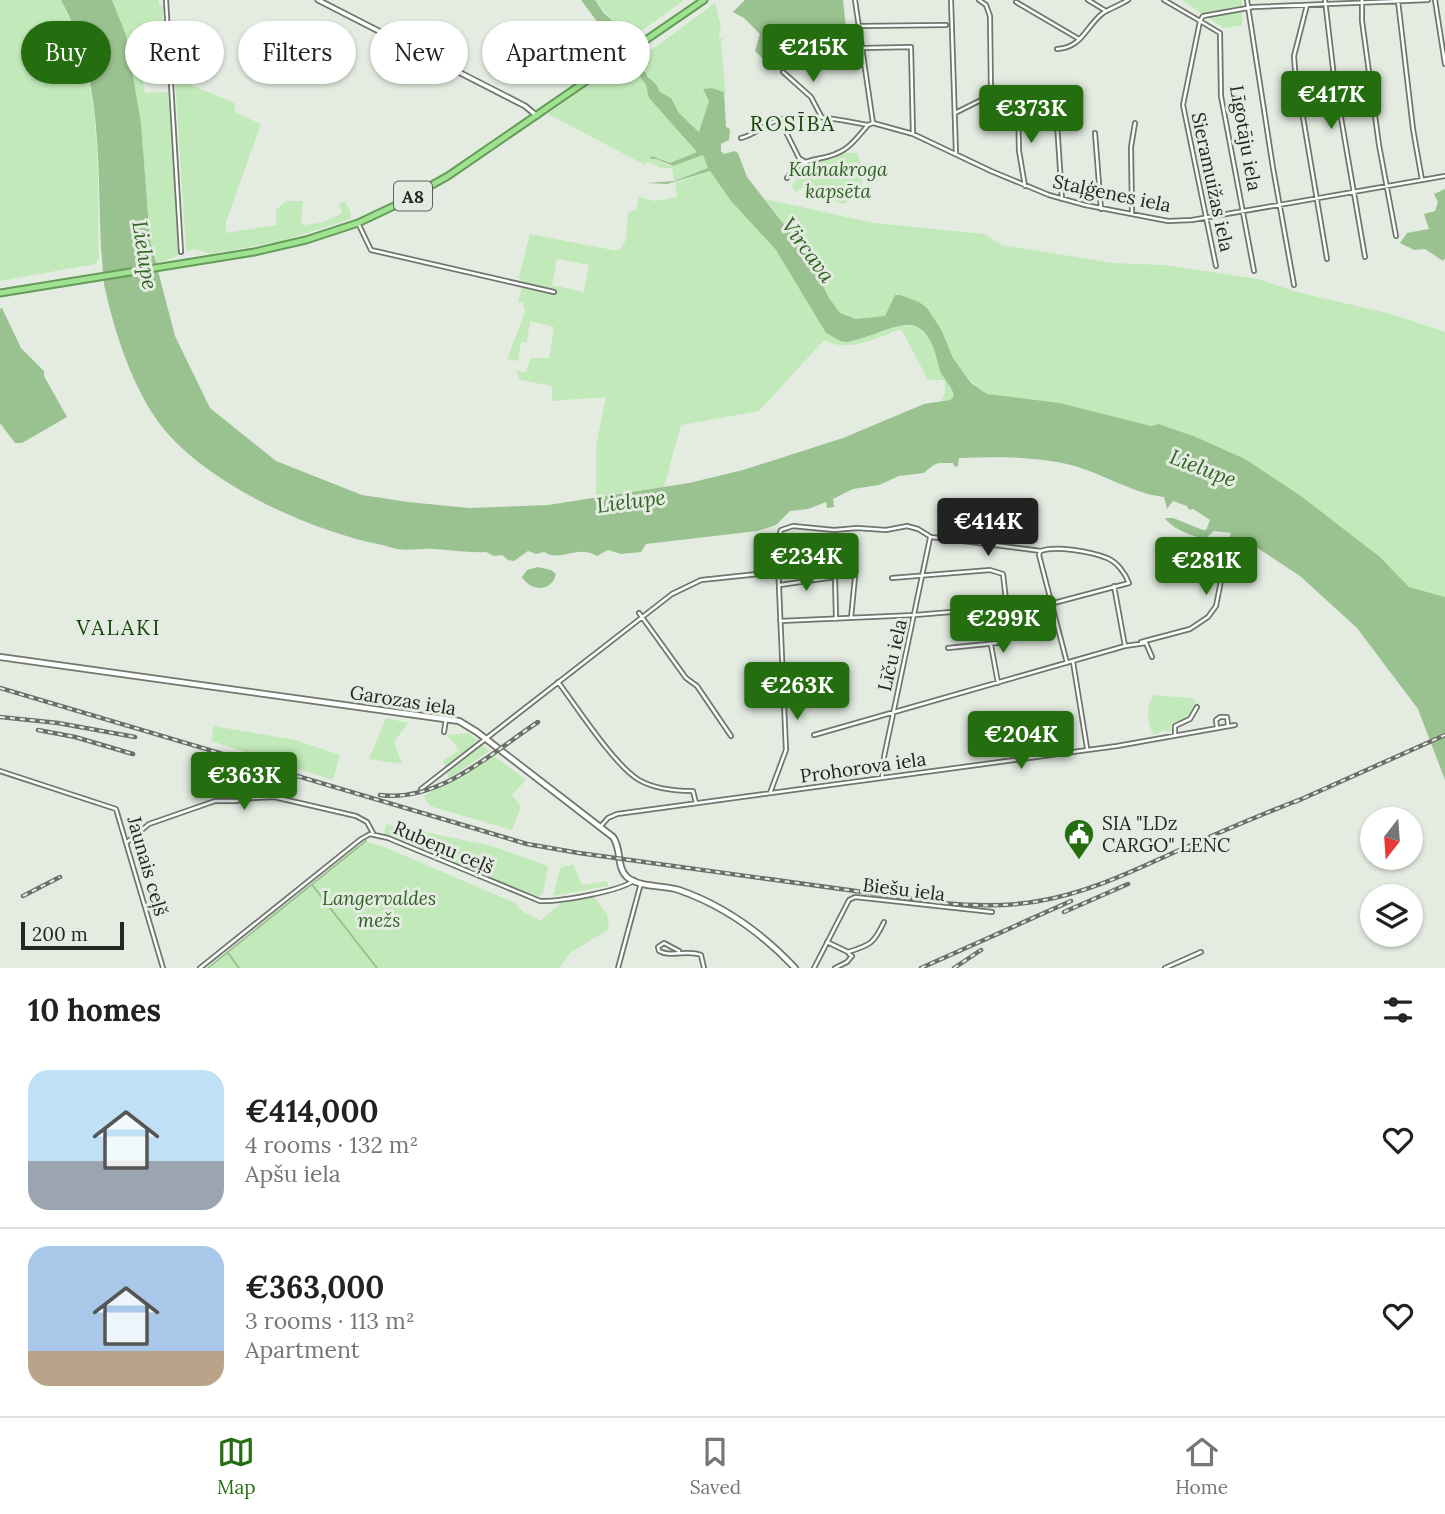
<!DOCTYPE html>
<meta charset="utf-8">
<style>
:root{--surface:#fff;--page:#f2f2f2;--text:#222;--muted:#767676;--line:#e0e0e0;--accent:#256e0f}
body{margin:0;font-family:Lora,serif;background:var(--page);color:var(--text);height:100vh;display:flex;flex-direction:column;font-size:26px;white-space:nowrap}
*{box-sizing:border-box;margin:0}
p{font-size:23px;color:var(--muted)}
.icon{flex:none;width:38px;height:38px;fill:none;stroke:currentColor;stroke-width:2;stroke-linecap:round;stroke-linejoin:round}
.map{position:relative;height:968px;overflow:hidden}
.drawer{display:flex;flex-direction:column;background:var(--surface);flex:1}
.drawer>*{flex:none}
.hud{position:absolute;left:21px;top:21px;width:700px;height:63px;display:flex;gap:14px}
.needle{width:46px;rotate:197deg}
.tools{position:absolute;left:1360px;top:807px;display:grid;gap:14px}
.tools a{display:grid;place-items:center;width:63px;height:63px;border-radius:50%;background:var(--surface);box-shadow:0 2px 5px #0004;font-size:35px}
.scale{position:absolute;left:21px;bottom:18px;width:103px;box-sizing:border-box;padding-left:7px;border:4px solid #242723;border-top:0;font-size:19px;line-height:24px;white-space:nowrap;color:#242723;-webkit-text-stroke:5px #e4ece2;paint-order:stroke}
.price{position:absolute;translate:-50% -60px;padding:0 16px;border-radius:7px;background:var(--accent);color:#fff;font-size:23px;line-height:46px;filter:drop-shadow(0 2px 4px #0008)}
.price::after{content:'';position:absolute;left:50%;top:42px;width:21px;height:16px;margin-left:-10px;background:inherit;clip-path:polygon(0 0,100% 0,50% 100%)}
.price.on{background:#222;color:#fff}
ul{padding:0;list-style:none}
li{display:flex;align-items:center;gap:21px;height:175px;padding:0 28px}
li+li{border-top:2px solid var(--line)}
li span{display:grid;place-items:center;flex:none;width:196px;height:140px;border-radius:21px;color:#555}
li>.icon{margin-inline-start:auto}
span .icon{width:84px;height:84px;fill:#fffc;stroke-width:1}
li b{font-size:30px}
h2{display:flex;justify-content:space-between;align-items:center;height:84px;padding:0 28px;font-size:30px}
.pill{padding:0 24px;border-radius:32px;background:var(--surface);box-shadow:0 2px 5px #0004;font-size:24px;line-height:63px}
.pill.on{background:var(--accent);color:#fff}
.tab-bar{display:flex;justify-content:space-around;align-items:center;height:98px;border-top:2px solid var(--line);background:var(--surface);font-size:19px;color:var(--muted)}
.tab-bar a{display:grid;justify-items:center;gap:4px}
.tab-bar .on{color:var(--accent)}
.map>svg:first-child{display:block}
</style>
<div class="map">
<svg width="1445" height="968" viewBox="0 0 1445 968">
<rect width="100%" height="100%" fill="#e4ece2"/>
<path fill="#c2e9b9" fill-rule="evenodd" d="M0,0h61c43,89 36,163 38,259l-4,5 -95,17z
M112,0h47v4l4,3v18l-27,5 4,14 -1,14 6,35 23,-1 11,158 -1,6 -19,7h-3l-6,-23 -9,-117 -15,-88z
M595,0h89l-47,34v5l9,12 8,-3 61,-45 7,27 -2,-4 -1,13 4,-2 -2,9 5,50 -2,-4 -12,-4 -9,1 6,12 -9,31 -21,-19 -8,-15 -11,-6 -4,-8 -8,-7 -4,-9 -19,-24 -2,-11z
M1182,0h60v25l-19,3z
M629,62l17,23 3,13 48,54 -27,11 -14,-6 -2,2 16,7 33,-11 6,14 -35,12 -2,-13h-11l-14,-7 -2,4 -97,-51 65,-47 4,5z
M175,78l59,25 2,10 25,11 -35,98v11l50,-8v-15l10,-9h17l-2,22 4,2 19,-3 18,-9 -3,-9 6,-3 6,12 -1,6 -67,22 -74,13 -14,-5 -9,2z
M845,153h12c5,8 8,33 1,41 -3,4 -10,7 -15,10l-40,-17 -7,5 -5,-6 5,-5 -1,-8 13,-11z
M710,171l21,30 45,49 50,83 14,8h13l45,-16 18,2 11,7 12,25v8l13,20 2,9 -4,4 -9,1 4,-8v-13h-17l-27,-51c-23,8 -54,25 -77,11l-65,71 -78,14 -17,62 -68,10v-51l10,-49 -54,4v-15l-32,-6 -4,-9 10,1 5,-14h18l5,-31 -24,-6 -3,21h-6l-3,19 -11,-2 18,-47 -2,-9 -5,-1 5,-20 -4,-5 11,-43 88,17 8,-11 2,-28 8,-2 3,-13 16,4 22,-4 -2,-14zM557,259l32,6 -5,27 -32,-7z
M765,199l109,24 110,11 18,11 111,18 51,2 94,14 39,13 94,22 54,18v265l-36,-10 -29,-30 -79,-61 -56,-37 -49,-22 -36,-13 -9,2 -91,-23 -73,-9 -16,-12 -18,-24 -12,-29 -14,-21 -8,-6 -24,-7 -10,21 -29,3 -16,-6 -11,-15 -17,-34 -19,-28z
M1154,695l37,3 4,2v5l-7,13 -17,5v8h-8l-9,4c-7,-11 -9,-29 0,-40z
M386,718l22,5 -14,19 8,22 -33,-5z
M214,726l81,14 45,15 -7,25 -122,-39z
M469,733l20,18 -40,28 -6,-18 16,-11 -12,-15z
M494,756l32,24 -14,15 9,12 -9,23 -82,-24 -6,-10z
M386,824l106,22 56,20 -5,27 -6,4 -153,-63z
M367,842l17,5 131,56 7,8 18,10 21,-18 33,-6 13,17 2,15 -39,24 -11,15h-349z
M573,864l9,21 25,-4 1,5 -55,10 7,-28z"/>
<path fill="#9ac290" d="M61,0h51l14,35 15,88 9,117 25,96 35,72 66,53 86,34 46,7 61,6 79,-3 141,-22 54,-13 100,-32 81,-34 26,-4 4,-4c-2,-12 -13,-18 -15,-29 -15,-70 -48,-33 -92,-25l-7,-1 -14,-8 -50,-83 -45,-49 -21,-30 -43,13 -20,-1 27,-2 34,-13 -5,-13 -30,11 -17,-7h-6l2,-3 18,7 27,-11 -48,-54 -3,-13 -27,-38 -6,-4 -32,-43h14l8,12 20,19 2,13 10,11 13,22 8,7 4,8 11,6 8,15 20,19 10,-31 -6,-12 9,-1 12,4 2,35 4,2 -1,11 -8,4v7l3,3 10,-3 4,2 9,24 46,59 19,28 17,34 11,15 16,6 29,-3 10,-21h5l19,7 8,6 14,21 12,29 18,25 16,11 73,9 91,23 8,-2 37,13 49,22 56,37 79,61 29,30 36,10v183l-27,-71 -61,-81 -57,-52 -59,-39 -6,3 -3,13 -15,20 -4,-1 -2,-4 6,-11 2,-11 9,-5 3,-8 -17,-2 -9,8c-13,-3 -33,-10 -40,-21h8l30,12h3l4,-10 -17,-11 -4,1 -2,-4 -14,-5 -6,8 -3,-12c-35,-4 -65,-27 -102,-34 -34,-7 -70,-6 -103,-5l-1,8 -3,1 -2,-4c-17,0 -16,-2 -29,10l-25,3 -20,9 -26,4 -20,10 1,8 -7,1 -1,-6 -18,7 -18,2 -14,14 -19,6 -111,13 -5,8 -20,2 -13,-4 -11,6c-19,-12 -36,7 -53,-4l-8,2 -8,-3 -14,10 -6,-1 -6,-5 -8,1 -8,-4c-17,1 -35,-2 -53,-3 -12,-1 -23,2 -36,0 -6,-1 -10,-3 -15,-4 -70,-14 -166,-57 -214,-111 -33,-37 -54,-102 -64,-150 -10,-97 6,-194 -43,-284z
M745,0h98l4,36 -43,8 -38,18 -11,-11 5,-17 -16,-16 -11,-6z
M1445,189v69l-2,3 -18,-12 -11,1 -14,-7 7,-10 22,-4 -5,-15 11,-3 3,-9 -4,-8z
M2,308l19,40 23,23v5l23,41 -45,26h-7l-15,-20v-114z
M538,567l13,3 5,4c-4,18 -25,18 -34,3l5,-7z"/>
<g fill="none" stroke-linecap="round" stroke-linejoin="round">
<path stroke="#9ac290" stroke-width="2" d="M313,886l64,82
M228,953l11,15
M208,968l158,-127"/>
<g stroke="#6f766d" stroke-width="6">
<path id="minor" d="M166,0l15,252
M855,0l18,123
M951,0l5,154
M1088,0l18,11
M1164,0l36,21 3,-5 50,-9 175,-7
M1247,0l26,168 21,117
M1325,0l9,77 31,180
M1362,0v21l17,124 17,91
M1435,0l10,64
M1398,1l15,128 9,51
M1016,2l63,37
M1307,5l-13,51 1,14 32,189
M859,26l87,-1
M863,48l48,-1 2,87
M1057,49c25,-1 29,-23 46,-36 8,-5 17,-8 25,-13
M783,72l28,25 10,19
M1018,106l1,45 6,35
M1056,108l6,91
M955,113l36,-18 -1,-79 -4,-11 -7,-5
M780,120l19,38 5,3
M1095,133l6,76
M741,138c14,-3 22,-13 35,-17 29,-10 63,-1 92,4l5,-2 40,11 78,37 58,24 36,10 83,16 24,-1 253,-44
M787,178c20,-27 34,-13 58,-29 9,-6 16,-16 23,-24
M1132,214l-1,-67 4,-24
M358,223l13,27 183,42
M1216,266l-33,-161 17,-84 20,12 1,63 33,175
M1218,543l-13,26 16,12
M1040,552l-1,3 28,108
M892,578l98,-8 13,4 7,61 -3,7 -59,6
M780,585l55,-8 1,42
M639,613l47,65 11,8 34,50
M851,618l4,-41 -1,-6
M1141,642l49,-13 18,-12 8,-11 5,-25 18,-31 7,-2
M991,645l7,38
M1125,646l21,-3 6,14
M1073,662l14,86
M558,682c19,25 56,83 81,98 16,9 36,11 54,11l3,12
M1217,728l-1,-8 4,-3h7l1,8
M444,732l2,-13
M814,735l311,-89 -11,-60
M1175,735v-9l15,-7 7,-12
M0,771l116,38 47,159
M882,778l2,-21 46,-219
M421,789l251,-195 29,-14 76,-8
M770,793l16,-43 -9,-209 4,-11 12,-4 41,4 23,-2 29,2 21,-4 11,3 13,8 110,14c14,-6 51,1 66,7 10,4 18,15 22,25l-79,21 -135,11 -135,6
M600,827l8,-9 9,-4 500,-68 118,-21
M126,843l23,-19 66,-23h21l16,-3 22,-1 82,19 11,6 6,11
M827,942l21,10c23,-7 26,-9 36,-30
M679,951l-15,-8 -6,4 1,4c13,7 28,-2 42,4l3,13
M200,968l161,-129 9,-5 18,4 152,63c17,1 83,-10 94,-21
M618,968l23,-85
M814,968l35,-68 6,-3 137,15
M835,968l12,-6 5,-6 -3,-2
M1165,968l36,-16"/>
</g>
<g stroke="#6f766d" stroke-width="7">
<path id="tertiary" d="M318,0l207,106 12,10"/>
</g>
<g stroke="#6f766d" stroke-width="8">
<path id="secondary" d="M0,657l459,64 18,11 136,105c9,12 3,30 14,40 13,11 37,8 52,13 46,16 83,43 116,78"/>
</g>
<g stroke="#649b58" stroke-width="9">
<path id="trunk" d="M0,293l254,-41 52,-12 52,-17 38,-18 52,-29 256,-176"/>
</g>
<use href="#minor" stroke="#fff" stroke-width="2.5"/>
<use href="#tertiary" stroke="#fff" stroke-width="3.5"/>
<use href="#secondary" stroke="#fff" stroke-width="4.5"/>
<use href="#trunk" stroke="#9fe290" stroke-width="5"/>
<g stroke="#6a6f69" stroke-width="4.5">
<path id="rail" d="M0,688l527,156 52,9 364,50c32,3 64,4 96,-2 48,-8 92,-29 136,-49 43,-19 85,-37 129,-54
M0,717l58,6 77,14
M38,730l37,7 58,17
M380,795c59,8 111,-42 158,-73
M1295,802l150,-67
M23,896l37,-19
M1064,912l64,-28
M921,968l150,-67
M954,968l27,-18"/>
</g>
<use href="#rail" stroke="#e4ece2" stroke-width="2" stroke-dasharray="5" stroke-linecap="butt"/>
</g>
<defs>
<g id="civic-pin" transform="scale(1.575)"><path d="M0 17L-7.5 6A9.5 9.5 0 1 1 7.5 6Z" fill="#256e0f" stroke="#e4ece2"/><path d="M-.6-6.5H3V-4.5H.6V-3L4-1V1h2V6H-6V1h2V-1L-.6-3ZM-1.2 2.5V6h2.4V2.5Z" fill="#fff"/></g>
</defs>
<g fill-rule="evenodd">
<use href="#civic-pin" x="1079" y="834"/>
</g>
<g text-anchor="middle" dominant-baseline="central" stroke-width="6" stroke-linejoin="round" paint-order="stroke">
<rect fill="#e4ece2" stroke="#5e625c" stroke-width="2" x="394" y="181.5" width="38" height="29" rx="5"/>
<g font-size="18" font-weight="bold" fill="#242723">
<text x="413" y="196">A8</text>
</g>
<g font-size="19" fill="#242723" stroke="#e4ece2">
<text transform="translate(1246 138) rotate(80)">Līgotāju iela</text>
<text transform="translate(1213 182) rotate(78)">Sieramuižas iela</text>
<text transform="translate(1112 193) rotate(12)">Staļģenes iela</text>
<text transform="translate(892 655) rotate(-77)">Līču iela</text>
<text transform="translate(403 700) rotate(9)">Garozas iela</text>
<text transform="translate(863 767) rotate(-8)">Prohorova iela</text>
<text transform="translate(444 847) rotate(23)">Rubeņu ceļš</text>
<text transform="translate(148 866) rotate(74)">Jaunais ceļš</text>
<text transform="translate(904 889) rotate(7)">Biešu iela</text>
</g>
<g font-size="19" font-style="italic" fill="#2d6221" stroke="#e4ece2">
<text x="838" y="169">Kalnakroga<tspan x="838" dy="22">kapsēta</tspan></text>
<text x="379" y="898">Langervaldes<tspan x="379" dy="22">mežs</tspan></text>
</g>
<g font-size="19" fill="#242723" stroke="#e4ece2" text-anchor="start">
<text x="1102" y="823">SIA "LDz<tspan x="1102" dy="22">CARGO" LENC</tspan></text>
</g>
<g font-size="21" letter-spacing="2" fill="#17450b" stroke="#e4ece2">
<text x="793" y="123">ROSĪBA</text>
<text x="119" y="627">VALAKI</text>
</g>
<g font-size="21" font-style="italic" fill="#316524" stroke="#e4ece2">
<text transform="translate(808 250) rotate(54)">Vircava</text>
<text transform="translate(145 255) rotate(81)">Lielupe</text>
<text transform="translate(1203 468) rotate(21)">Lielupe</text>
<text transform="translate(631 501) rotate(-7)">Lielupe</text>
</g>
</g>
</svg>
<div class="tools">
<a><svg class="needle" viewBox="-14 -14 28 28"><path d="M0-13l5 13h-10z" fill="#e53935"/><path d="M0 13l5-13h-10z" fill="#767676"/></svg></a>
<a><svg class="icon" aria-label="layers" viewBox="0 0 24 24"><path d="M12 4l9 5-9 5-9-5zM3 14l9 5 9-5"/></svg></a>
</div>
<div class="scale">200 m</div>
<b class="price" style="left:813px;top:84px">€215K</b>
<b class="price" style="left:1331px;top:131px">€417K</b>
<b class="price" style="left:1031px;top:145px">€373K</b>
<b class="price on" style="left:988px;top:558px">€414K</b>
<b class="price" style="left:806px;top:593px">€234K</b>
<b class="price" style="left:1206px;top:597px">€281K</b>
<b class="price" style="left:1003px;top:655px">€299K</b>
<b class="price" style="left:797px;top:722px">€263K</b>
<b class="price" style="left:1021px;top:771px">€204K</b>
<b class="price" style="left:244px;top:812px">€363K</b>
<div class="hud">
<a class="pill on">Buy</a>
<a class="pill">Rent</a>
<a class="pill">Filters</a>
<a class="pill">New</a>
<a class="pill">Apartment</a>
</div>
</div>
<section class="drawer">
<h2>10 homes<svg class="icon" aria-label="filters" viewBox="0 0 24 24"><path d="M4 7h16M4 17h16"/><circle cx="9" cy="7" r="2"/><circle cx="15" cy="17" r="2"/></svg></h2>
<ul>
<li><span style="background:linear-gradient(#bfe0f5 65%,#9aa5b1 0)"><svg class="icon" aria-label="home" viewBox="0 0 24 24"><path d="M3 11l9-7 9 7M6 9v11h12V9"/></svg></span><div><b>€414,000</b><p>4 rooms · 132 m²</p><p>Apšu iela</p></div><svg class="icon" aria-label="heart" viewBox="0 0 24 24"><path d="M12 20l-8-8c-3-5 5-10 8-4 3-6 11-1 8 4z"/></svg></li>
<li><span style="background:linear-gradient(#a9c7e8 75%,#b9a48a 0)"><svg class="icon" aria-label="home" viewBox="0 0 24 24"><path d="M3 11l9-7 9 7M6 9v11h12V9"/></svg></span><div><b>€363,000</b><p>3 rooms · 113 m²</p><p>Apartment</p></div><svg class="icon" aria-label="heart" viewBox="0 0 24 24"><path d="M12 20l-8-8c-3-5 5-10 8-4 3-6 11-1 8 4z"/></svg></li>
</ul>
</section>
<nav class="tab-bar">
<a class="on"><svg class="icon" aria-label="map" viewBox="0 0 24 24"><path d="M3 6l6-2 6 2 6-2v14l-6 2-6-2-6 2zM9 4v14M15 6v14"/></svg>Map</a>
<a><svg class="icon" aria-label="saved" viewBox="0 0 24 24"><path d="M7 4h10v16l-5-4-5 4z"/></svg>Saved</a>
<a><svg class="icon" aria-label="home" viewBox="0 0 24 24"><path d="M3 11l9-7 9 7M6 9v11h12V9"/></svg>Home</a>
</nav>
